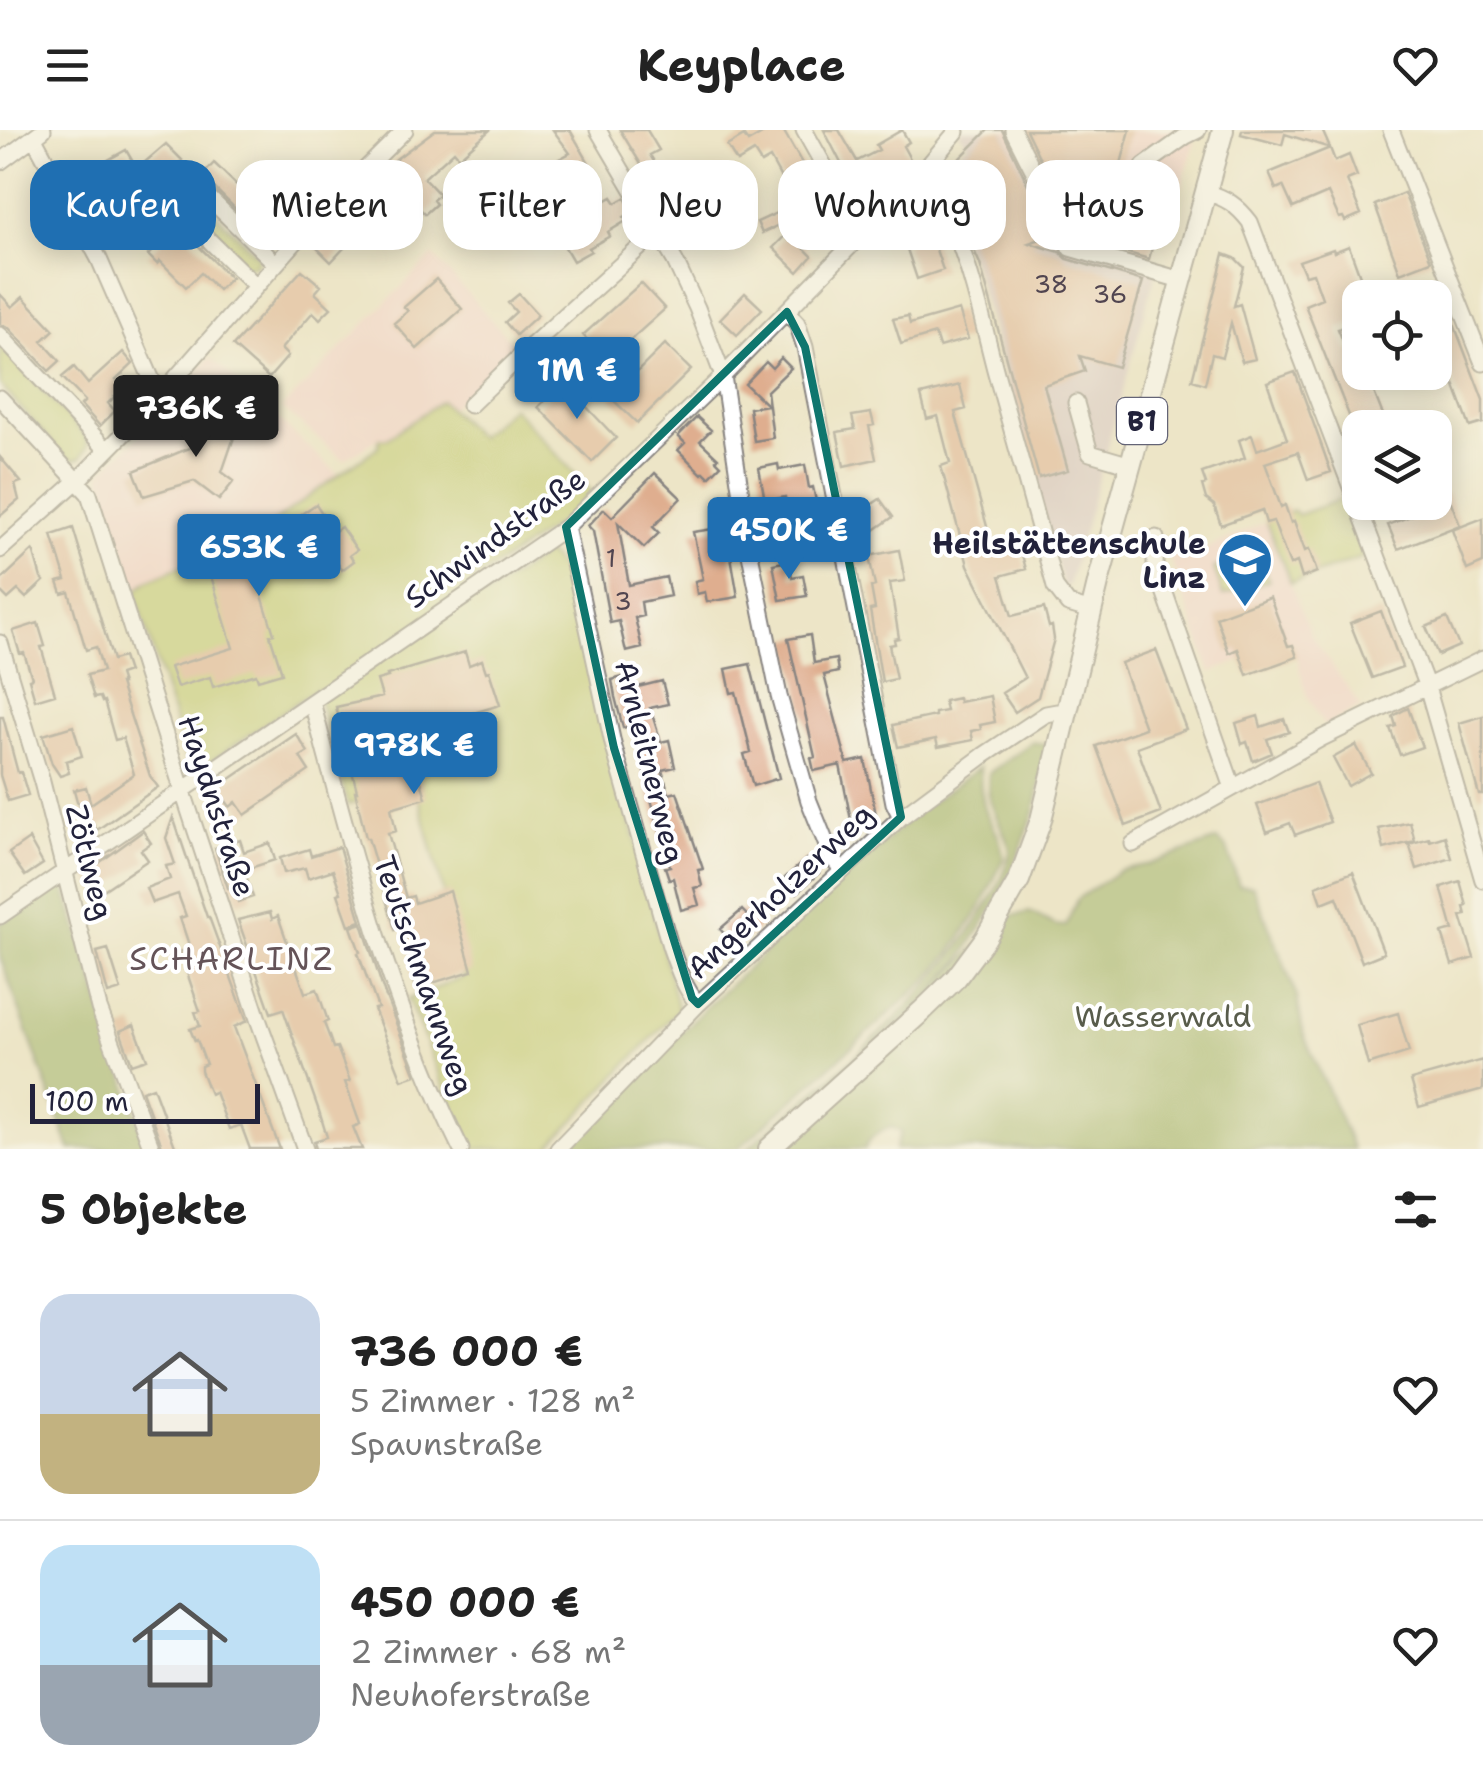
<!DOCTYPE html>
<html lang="de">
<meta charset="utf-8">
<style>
:root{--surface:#fff;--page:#f6f6f6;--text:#222;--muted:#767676;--line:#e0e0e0;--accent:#1f6fb2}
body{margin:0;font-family:"Shantell Sans",sans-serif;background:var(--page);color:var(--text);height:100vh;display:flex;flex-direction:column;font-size:38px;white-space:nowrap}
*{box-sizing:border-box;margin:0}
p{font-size:32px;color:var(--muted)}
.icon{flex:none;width:55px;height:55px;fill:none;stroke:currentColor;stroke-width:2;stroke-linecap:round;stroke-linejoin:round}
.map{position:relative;height:1019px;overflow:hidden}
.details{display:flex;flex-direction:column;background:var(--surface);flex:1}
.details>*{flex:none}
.guide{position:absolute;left:30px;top:30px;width:1425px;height:90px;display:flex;gap:20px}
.buttons{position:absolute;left:1342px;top:150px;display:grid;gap:20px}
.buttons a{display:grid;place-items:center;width:110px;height:110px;border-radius:20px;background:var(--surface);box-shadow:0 5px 25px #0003;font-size:50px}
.scale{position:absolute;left:30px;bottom:25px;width:230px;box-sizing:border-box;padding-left:10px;border:5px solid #22223b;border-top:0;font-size:28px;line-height:35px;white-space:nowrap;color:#22223b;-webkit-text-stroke:8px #fff;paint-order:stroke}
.price{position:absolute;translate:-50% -85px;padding:0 22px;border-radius:10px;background:var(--accent);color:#fff;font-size:32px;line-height:65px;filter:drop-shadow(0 2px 5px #0008)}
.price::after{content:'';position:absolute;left:50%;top:60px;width:30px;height:22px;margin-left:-15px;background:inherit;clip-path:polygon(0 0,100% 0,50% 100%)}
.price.selected{background:#222;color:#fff}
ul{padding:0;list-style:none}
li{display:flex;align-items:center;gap:30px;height:250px;padding:0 40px}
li+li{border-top:2px solid var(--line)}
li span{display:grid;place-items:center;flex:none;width:280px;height:200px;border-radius:30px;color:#555}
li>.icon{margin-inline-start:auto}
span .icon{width:120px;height:120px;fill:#fffc;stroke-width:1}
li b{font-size:42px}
h2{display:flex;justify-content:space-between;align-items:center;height:120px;padding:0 40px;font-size:42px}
.chip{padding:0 35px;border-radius:30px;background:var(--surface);box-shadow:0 5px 25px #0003;font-size:35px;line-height:90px}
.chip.selected{background:var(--accent);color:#fff}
header{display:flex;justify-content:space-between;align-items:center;height:130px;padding:0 40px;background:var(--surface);font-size:45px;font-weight:700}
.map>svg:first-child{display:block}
</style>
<header><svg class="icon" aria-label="menu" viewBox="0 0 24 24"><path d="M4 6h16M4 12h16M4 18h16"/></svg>Keyplace<svg class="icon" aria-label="heart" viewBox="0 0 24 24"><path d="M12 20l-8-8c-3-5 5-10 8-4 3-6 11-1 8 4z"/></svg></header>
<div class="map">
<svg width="1483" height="1019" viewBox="0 0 1483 1019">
<rect width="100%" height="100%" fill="#fff"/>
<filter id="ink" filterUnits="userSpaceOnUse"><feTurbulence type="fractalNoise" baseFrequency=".01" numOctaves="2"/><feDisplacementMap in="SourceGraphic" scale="20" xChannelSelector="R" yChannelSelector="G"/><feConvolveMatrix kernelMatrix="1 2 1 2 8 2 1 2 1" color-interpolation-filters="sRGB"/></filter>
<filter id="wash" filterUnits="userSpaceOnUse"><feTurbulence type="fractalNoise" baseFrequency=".0048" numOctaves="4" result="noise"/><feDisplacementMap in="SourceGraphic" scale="40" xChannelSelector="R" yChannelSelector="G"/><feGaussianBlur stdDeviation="2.25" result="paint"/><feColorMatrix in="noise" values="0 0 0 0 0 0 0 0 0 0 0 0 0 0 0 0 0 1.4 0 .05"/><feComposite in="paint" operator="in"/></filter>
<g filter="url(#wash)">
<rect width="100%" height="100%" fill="#ede5c7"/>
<path fill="#f7d0cd" d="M1005,0h174l16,13 -18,57 -53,-15 -19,65 -40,2 -13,-32z
M433,125l83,92 -67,62 -9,-8 -55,38 -6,-1 -35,22 -62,-52z
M210,227l129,118 -81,58 -111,48 -9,8 -2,7 -35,-123 60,-58z
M1266,392l45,113 50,72 -37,19 -17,-30 -14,-54 -82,30 -43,-120 3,-7 32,5z"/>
<path fill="#d2bec3" d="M962,0h43l47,90 13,32 40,-2 53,15 -90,322 -5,-1 -89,-318 -34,-87 3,-12 25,-26 -9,-10z"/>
<path fill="#bdc96a" stroke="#707652" stroke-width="2.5" d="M191,59l68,68 -4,9 -10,1 -64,-63 -1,-9 5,-5z
M0,215l85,91 3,9 -7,13 -9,2 -9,-5 -63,-70z
M441,271l37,36 34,-30 80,85 -29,28 -89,61 11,15 62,-43 24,29 107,428 -131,139h-76l-11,-22 -52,-128 57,-22 -50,-193 -67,21 -32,-116 -125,86 -55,-179 2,-7 9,-8 111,-48 121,-87v-8l7,1z
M1342,369l22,58 -73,26 -25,-61 27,-11 4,4z
M1259,422l10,28 -46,16 -9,-28z"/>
<path fill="#96ad5e" stroke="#5c684c" stroke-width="2.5" d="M1032,612l13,2 2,7 -13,62 -17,46 -16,37 -41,64 -33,37 -171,152h-9c83,-73 182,-146 239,-242 11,-17 21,-36 24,-57 -8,-29 -26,-44 -21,-77z
M980,637l1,22 4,20 14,29 5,20 -23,49 -30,45 -24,28 -189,169h-171l141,-144 208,-192z
M1217,710l10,8 12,37 14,1 44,111 6,36 50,116h-458l6,-17 -10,-5c-11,4 -23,10 -26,22h-87l228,-232 24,-5 25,13 11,1 11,-27 43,-29 30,-6z
M58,754l6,1 83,264h-77l-70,-192v-33z"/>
<g id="blocks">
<path fill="#dfae8f" d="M435,0h55l-31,27 -5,-6 -30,27 15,16 -6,6 3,4 -11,10 -17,-18 -17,17 3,4 -12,12 4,3 -13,13 -14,-13 -28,30 -17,-17 82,-86z
M553,0h17l26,45 -22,12 -15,-28 11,-6z
M620,0h27l12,20 -9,5 17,28 -11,6z
M769,0h14l28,49 2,-2 26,47 -24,13 -12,10 9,9 -14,16 -25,-24 36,-37 -47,22 -5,-11 24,-11 -1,-3 14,-6 -24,-44 -9,5 -7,-11 -17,10 -10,-16 17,-10 4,6z
M824,0h15l18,31 22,-11 -3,-5 26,-15 7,12 -6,4 7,13 -37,21 8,14 -19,10z
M988,0h14l50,105 -23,8 31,9 7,7 76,22 -25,86 -38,-11 5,15 -41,14 24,85 -29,8 -59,-214 -37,-85 2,-6z
M1026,0h104l-9,34 7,2 -11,42 36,10 -3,9 7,2 -8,30 -21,-6 6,-20 -13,-3 1,-3 -30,-7 -19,7z
M1242,0h80l8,18 -45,-14 -3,11 -41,-11z
M166,14l16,16 -34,35 -25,-25 -8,4 -7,-14 18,-10 11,19z
M1330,18l5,13 14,-6 8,21 -10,4 14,34 -16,7 -2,-4 -4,1 -11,-25 -35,15 -10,-22 -7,3 -7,-16z
M214,33l39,38 21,-20 10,10 -20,21 10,9 -13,13 -59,-58z
M1404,63l27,68 -31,12 -25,-68z
M612,67l4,6 9,-5 8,14 -9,5 2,4 -18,11 2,4 -21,12 2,3 -18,10 -14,-24 39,-22 -4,-8z
M160,74l7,11 64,63 -13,12 -17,-17 -15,14 -26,-26 -3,3 -9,-9 16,-16 -20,-19z
M704,88l10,19 -23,12 -10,-19z
M931,105l12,35 -26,9 -12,-36z
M1349,116l19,52h-8v23l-22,8 9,22 13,-5v26h6l22,56h-34l-49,-123 17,-7 -9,-25 -8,2 -6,-14 34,-12 1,3z
M1224,124l11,4 9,9 -10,39 6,-2 15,55 -13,3 -11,-39 -9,34 -10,-3 -7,30 -13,-4z
M302,140l19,16 -6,7 16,15 -11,11 -7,-7 -32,37 7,7 -19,22 -36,-32z
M436,149l26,30 -45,40 -23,-26 14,-12 -4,-4z
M641,153l24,26 -58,52 -24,-26z
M745,163l17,16 -25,26 -17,-16z
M0,164l12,13 11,-10 31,33 -12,11 18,20 -11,10 -41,-44 -8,-3z
M519,164l19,21 -22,20 -11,-13 11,-10 -8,-9z
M1447,176l36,94v23l-13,4 -24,-65 -4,2 -7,-18v-36z
M959,180l9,29 -29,8 -4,-13 -34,10 -8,-25 15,-3 2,8z
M665,214l26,26 -54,53 -26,-25z
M123,222l10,12 -17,16 8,8 -16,15 7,8 -15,15 -19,-21 4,-4 -23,-24 12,-10 14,17z
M781,228l10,10 -24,23 6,47 -19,3 -5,-33 18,-3 -22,-21 21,-22 6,6z
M1295,242l36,100 -23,8 -10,-28 -33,11 16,44 4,-2 6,18 3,-2 11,30 4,-2 8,23 -15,6 -5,-16 -7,3 -17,-44 -7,2 -4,-13 -41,15 -7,-20 -8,-6 -4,-14 4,-1 -4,-11 43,-15 -6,-18 13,-5 5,15 30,-11 -20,-57z
M563,252l53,56 -24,24 -54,-55z
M960,255l6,24 -11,3 38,136 25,-7 8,28 -26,7 12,40 32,-8 5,19 3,-1 2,13 -16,58 -23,15 -13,-19 23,-15 -57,-113 -27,-99 9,-3 -12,-47 -11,3 -6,-24z
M212,277l29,10 -19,55 12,9 -15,19 -25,-19 -50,15 -10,-25 65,-27z
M871,283l3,12 -5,1 7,33 -32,7 -7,-34 18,-3 -3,-13z
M697,287l14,13 -11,11 18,17 -2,2 5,5 -12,12 -5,-5 -2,2 -24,-24 7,-7 -7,-7z
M0,327l21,25 -6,2 4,16 -19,16z
M778,334l1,6 26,-5 4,23 4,-1 5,24h-4l5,28 -26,4 -8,-46 -20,4 -6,-33z
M655,343l26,25 -28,29 6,6 -15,15 -26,-25 11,62 37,-8 4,19 -29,6 2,14 -8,2 7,30 -16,4 -7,-31 -9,2 -17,-92 -5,-5 16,-17 8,8z
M1447,362l13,33 -62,24 -10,-24 47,-19v-9z
M880,369l13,18 -20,14 -13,-19z
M316,374l8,12 6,18 11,-7 16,23 -7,5 4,6 -12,9 -18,-27 -65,43 15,48 -4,1 12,38 -24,7 -2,-6 -43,13 -3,-10 -33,10 -7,-20 63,-19 -26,-85 42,-13z
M1483,388v45l-16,7 -15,-40z
M726,397l12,70 -31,5 -2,-10 -8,2 -2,-13 8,-2 -10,-47z
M73,398l40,132 10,-3 5,15 -9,3 3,9h-2l30,92 8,11 -61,43 -20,-29 -3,-11 12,-3 5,17 43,-30 -11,-36 -8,2 -11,-39 -2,1 -2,-5 -6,1 -7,-23 16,-4 -7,-24 -10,3 -17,-58 -7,2 -4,-12 8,-2 -14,-45z
M33,420l8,28 3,3 -18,17 -8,-8 -10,9 -8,-8v-10z
M899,420l6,31 -15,2 9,55 -5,1 1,5 -6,1 7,34 -14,3 -12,-72 5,-1 -4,-22 4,-1 -6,-30z
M789,431l3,16 11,-2 4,21 -27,4 -7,-36z
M1270,467l18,49 5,-1 4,12 -50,18 -9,-26 -9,4 -13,-36z
M1381,481l21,56 -30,11 -22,-55z
M1447,488l12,28 -21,9 -12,-28z
M38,493l7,23 -4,1 14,47 -20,6 -6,-21 3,-1 -8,-25 -4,1 -7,-23z
M810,505l4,28 22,-4 2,13 -14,3 23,88 18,-4 11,56 -25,5 -11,-55 -26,6 -3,-13 4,-1 -27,-118z
M1156,520l30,79 -49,18 24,66 -35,13 -30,-80 49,-18 -24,-65z
M465,522l4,13 13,-5 4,12 3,-1 11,34 -80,24 -2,-4 -27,7 -4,-15 -26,6 11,46 34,-11 5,16 7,-3 8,27 -35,10 5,23 -8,2 18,65 7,-2 2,7 35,-12 22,80 -56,17 -6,-19 4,-1 -12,-40 -7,2 -27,-92h-2l-11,-47h2l-21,-84 46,-10 -5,-17 11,-3 -1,-2z
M750,534l29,114 -26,8 -9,-32 7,-2 -15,-60 -5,1 -5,-24z
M626,546l4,13 32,-8 6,23 -18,4 11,34 8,-2 6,27 -13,3 7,24 8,-2 26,77 -5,1 4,16 -8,2 5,17 -18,5 -8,-32 -4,1 -4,-12 5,-1 -22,-77 -15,-64 -10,3 -8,-31 -3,-17z
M990,566l5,26 -15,3 1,4 -10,2 2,9 -35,7 -2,-8 -38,8 -5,-22 42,-9v-3l11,-2 -2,-10 14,-3 1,4z
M1408,578l14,39 -22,8 -10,-27 6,-2 -3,-10z
M1258,586l3,11 23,-8 5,13 -22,7 5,14 -19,8 -6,-19 -5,2 -6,-21z
M1483,586v79h-4l-20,-72z
M0,587h3l15,56 3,-1 7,23 -20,6 -8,-26z
M73,596l9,30 -16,5 3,12 -9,3 -8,-12 -9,-29z
M296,604l12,18 -8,5 9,14 -64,44 -9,-13 -6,5 -13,-19z
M1356,615l15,28 -23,13 -15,-28z
M1315,653l15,39 -35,13 -5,-12 -23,9 -10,-27z
M173,687l34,100h2l38,104 -13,6 46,122h-30l-9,-24 -12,4 -14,-37 -5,2 -9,-23v-5l5,-2 -9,-24 -2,1 -5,-12 10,-3 -5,-14 5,-1 -20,-59 10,-4 -10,-30 6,-2 -8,-22 -26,9 -6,-15 24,-9 -4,-13 9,-2 -9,-26z
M1410,692l5,19 -31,8 -5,-20z
M143,701l8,12 -10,7 7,10 -49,33 -14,-20z
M1445,706l7,22 -35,11 -8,-25 20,-6 1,3z
M29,709l14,25 -18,12 -16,-23z
M240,710l4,12 26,-9 5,17 -31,10 9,27 -15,5 -5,-15 -5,1 -13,-40z
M339,717l22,74 -12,4 -11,-31 3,-1 -8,-23 -25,8 -3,-10 -21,5 -4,-15 29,-9 2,7z
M806,729l13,14 -22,20 -12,-15z
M1353,742l31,81 -22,9 -25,-65 -15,6 -6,-17z
M1460,751l7,25 -3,1 2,8 -5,1 13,42 -22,7 -10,-32 11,-3 -12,-43z
M742,780l17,18 -32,27 -9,-11 9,-7 -7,-8z
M270,782l2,7 6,-3 27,77 12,-4 11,32 -4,2 5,13 4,12 4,-1 13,34 -5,1 15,42 -7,3 9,22h-46l-2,-8 13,-4 -8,-26 -36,-102 -12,4 -33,-93z
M362,793l21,66 33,86 -14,5 -28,-71 4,-1 -20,-55 2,-1 -9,-25z
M108,819l13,41 -13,4 -11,-42z
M1398,883l11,39 -41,13 -11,-40z
M134,895l13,34 -15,5 -12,-33z
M1483,930v29l-64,18 -8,-27z
M153,957l23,62h-13l-21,-58z"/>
</g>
</g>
<g filter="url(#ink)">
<use href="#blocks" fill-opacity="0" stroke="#888481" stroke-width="2.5"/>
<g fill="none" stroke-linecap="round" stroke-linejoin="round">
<g stroke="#888481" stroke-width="19">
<path id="minor" d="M598,0l77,131 22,47 26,68 27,178 29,142 30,105 23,57 11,12
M804,0l58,104
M1013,0l35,69 22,49 111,32
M1391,0l92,233
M34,8l65,121 56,128 7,7
M0,32l43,-32
M1144,36l42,-30 12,-6
M920,45c43,44 60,139 76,198 20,71 40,142 59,214l13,17 24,7
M1206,62c20,6 31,13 44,30l177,465 56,193
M256,156l-81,-79 -4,-10 2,-10 14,-6 9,4 80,79
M787,182l10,11 8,24 89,456 7,14
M0,205l107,115
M0,268l89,96 96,304 73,221 47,130
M1076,273l14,50 41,12
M470,275l60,-58 128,-116
M566,397l47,217 57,202c7,20 14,42 28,58
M1156,408l-1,27 78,223
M0,420l77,-69 75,-76 167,-190 86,-85
M0,513l42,139 57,226 53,141
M312,572c40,152 79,305 149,447
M1133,714l189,-106 161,-79
M0,786l566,-389 157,-151 197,-201 36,-43
M558,1019l140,-145 203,-187 82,-61 63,-42 11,-2 11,2"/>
</g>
<g stroke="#888481" stroke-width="24">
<path id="major" d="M769,1019l153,-138 34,-33 29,-39 34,-59 22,-60 58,-241 124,-449"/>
</g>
<use href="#minor" stroke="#fff" stroke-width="15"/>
<use href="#major" stroke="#fff" stroke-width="20"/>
</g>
</g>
<path d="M0 0H1483V1019H0ZM787,182l18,35 96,470 -203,187 -6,-6 -78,-250 -48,-221z" fill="#ede5c7" fill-opacity=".55" fill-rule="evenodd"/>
<path fill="none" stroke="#0f766e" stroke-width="8" stroke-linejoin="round" d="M787,182l18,35 96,470 -203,187 -6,-6 -78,-250 -48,-221z"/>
<defs>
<g id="school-pin" transform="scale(2.875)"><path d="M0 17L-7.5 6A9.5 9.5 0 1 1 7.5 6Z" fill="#1f6fb2" stroke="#fff"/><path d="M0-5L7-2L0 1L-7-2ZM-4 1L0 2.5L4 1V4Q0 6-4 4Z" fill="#fff"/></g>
</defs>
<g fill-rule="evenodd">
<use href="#school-pin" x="1245" y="430"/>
</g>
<g text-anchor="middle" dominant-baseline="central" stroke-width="8" stroke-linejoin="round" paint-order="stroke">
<g font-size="25" fill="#514550">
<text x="1051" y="154">38</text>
<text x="1110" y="164">36</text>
<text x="611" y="428">1</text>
<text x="623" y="471">3</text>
</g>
<rect fill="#fff" stroke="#646476" stroke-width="2.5" x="1117" y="268" width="50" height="46" rx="8"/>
<g font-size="28" font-weight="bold" fill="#22223b">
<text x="1142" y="291">B1</text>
</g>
<g font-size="30" fill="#22223b" stroke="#fff">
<text transform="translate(495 408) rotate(-36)">Schwindstraße</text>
<text transform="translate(650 632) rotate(76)">Arnleitnerweg</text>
<text transform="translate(217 676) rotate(72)">Haydnstraße</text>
<text transform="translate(90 732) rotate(76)">Zötlweg</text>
<text transform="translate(780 761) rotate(-43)">Angerholzerweg</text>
<text transform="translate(424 845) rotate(71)">Teutschmannweg</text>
</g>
<g font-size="30" font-weight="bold" fill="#22223b" stroke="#fff" text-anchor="end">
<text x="1206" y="413">Heilstättenschule<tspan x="1206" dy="34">Linz</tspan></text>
</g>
<g font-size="30" fill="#585c4b" stroke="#fff">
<text x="1163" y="886">Wasserwald</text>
</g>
<g font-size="32" letter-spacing="2.5" fill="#645358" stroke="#fff">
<text x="232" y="828">SCHARLINZ</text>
</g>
</g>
</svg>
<div class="buttons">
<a><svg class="icon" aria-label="locate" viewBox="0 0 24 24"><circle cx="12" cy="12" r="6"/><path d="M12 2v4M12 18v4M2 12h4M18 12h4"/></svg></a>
<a><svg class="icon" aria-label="layers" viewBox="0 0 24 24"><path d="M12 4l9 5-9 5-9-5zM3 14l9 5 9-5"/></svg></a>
</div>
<div class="scale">100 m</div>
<b class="price" style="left:577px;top:292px">1M €</b>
<b class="price selected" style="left:196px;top:330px">736K €</b>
<b class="price" style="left:789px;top:452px">450K €</b>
<b class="price" style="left:259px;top:469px">653K €</b>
<b class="price" style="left:414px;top:667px">978K €</b>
<div class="guide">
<a class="chip selected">Kaufen</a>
<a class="chip">Mieten</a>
<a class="chip">Filter</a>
<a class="chip">Neu</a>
<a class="chip">Wohnung</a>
<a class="chip">Haus</a>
</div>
</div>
<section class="details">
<h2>5 Objekte<svg class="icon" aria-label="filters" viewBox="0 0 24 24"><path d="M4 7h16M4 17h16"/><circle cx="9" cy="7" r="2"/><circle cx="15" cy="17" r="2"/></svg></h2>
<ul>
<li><span style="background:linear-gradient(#c9d6e8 60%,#c2b280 0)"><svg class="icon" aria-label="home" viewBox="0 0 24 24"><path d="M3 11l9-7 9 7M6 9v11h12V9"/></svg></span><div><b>736 000 €</b><p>5 Zimmer · 128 m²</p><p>Spaunstraße</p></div><svg class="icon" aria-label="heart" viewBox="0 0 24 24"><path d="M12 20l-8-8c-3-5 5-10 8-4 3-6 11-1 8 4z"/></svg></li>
<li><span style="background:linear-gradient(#bfe0f5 60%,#9aa5b1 0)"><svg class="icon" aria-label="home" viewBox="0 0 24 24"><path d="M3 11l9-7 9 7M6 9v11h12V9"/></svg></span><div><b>450 000 €</b><p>2 Zimmer · 68 m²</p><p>Neuhoferstraße</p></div><svg class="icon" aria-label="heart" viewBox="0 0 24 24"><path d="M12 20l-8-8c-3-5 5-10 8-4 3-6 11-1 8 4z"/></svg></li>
</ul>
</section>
